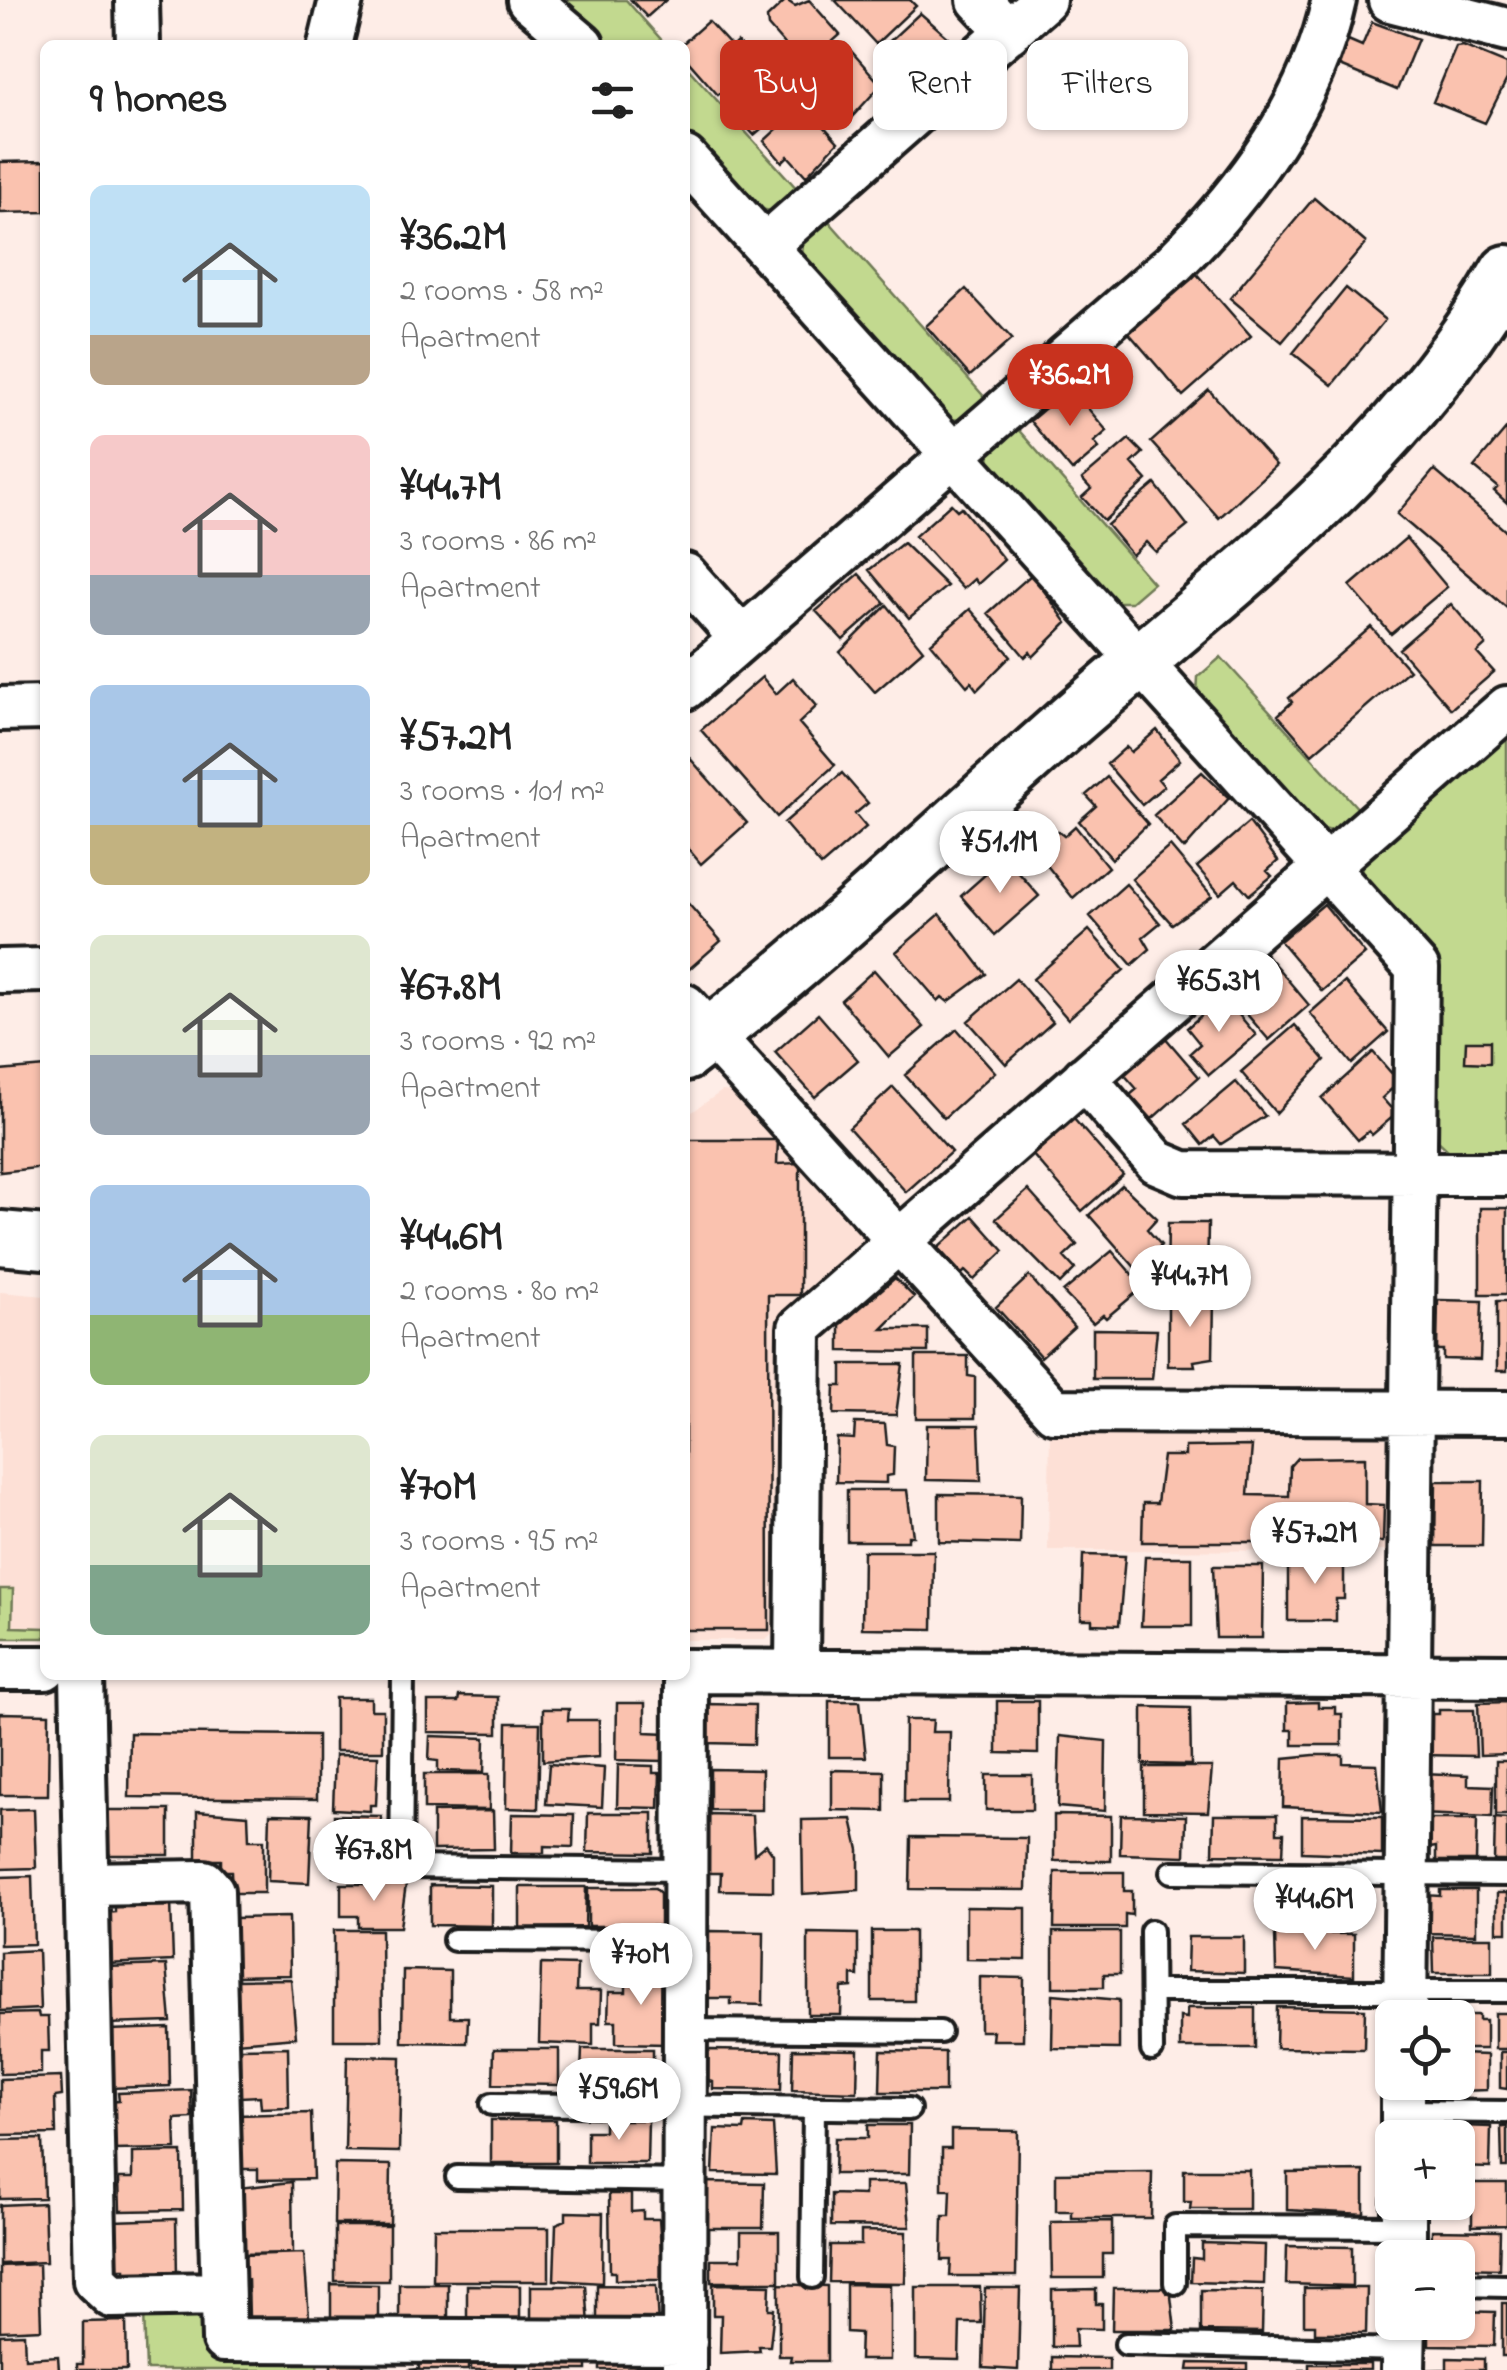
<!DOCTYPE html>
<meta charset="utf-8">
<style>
:root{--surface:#fff;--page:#f2f2f2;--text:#222;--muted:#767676;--accent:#c8321e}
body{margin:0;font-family:"Indie Flower",sans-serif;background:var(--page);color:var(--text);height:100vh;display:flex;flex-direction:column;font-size:38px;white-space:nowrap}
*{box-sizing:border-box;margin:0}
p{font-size:32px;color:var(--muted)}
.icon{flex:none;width:55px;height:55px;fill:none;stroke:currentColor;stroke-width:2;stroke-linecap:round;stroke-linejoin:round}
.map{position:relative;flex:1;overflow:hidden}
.details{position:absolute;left:40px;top:40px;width:650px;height:1640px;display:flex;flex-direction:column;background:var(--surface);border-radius:15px;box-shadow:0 2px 8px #0004}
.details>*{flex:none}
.top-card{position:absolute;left:720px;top:40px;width:635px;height:90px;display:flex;gap:20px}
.tools{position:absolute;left:1375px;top:2000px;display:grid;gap:20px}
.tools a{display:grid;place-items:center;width:100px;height:100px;border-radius:15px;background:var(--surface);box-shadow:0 2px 8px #0004;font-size:50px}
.price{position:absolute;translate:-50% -85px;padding:0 22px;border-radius:35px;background:#fff;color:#222;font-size:32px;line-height:65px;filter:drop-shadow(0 2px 5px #0008)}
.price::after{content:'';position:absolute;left:50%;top:60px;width:30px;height:22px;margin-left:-15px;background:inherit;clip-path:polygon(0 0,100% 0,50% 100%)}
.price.active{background:var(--accent);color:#fff}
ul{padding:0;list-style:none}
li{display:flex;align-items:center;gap:30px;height:250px;padding:0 50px}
li span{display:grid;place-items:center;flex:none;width:280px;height:200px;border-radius:15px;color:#555}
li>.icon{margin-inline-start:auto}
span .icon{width:120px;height:120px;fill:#fffc;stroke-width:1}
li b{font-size:42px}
h2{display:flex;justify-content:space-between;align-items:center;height:120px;padding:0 50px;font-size:42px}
.chip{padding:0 35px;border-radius:15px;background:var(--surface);box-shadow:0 2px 8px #0004;font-size:35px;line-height:90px}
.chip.active{background:var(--accent);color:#fff}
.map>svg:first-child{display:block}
</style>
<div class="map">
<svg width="1507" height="2370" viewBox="0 0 1507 2370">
<rect width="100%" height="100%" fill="#feede7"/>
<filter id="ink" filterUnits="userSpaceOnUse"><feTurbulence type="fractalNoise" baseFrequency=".01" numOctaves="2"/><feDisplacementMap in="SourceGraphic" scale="20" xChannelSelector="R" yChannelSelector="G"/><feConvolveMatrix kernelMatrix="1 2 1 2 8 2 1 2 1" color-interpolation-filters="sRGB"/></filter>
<g filter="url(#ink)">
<path fill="#fde0d6" d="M722,1091l19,2 122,134 -1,21 -83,71v309l-13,12h-81v-523z
M0,1292l45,4v342h-45z
M1050,1431h328l14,14v106l-344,-1z"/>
<path fill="#c2d98f" stroke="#6f7a56" stroke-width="2.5" d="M558,0h68l40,45h-60z
M685,65l114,126 -22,21 -17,-3 -75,-79z
M827,219l161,182 -23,19 -20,-1 -143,-159 1,-21z
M1015,426l138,157 -22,19h-22l-120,-136 1,-19z
M1221,657l140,155 -25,20 -21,-5 -118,-132 1,-18z
M1507,729v426l-55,-1 -17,-16 2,-180 -76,-81 1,-19z
M0,1589h13l-1,38 33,1v10h-45z
M192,2309l14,14 1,29 111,1 -1,17h-171l-2,-59z"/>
<path fill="#fac2af" stroke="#1c1c1c" stroke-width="2.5" d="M631,0h35l-19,17z
M786,0l9,6 14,-6 31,35 -36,32 -36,-41 -1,-8z
M835,0h75l6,6 -40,38z
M920,13l37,32 -45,42 -33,-36z
M708,21l24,26 5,-5 18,20 -37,33 -29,-33 -8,-17z
M1372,22l46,17 -21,51 -60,-25 11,-25 14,6z
M845,44l36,41 -30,33 -39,-45z
M1463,46l44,18v15l-22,44 -52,-21 23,-55z
M767,65l33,31 -46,39 -32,-35z
M804,104l34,38 -32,34 -18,-20 -6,6 -18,-21z
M45,161v51l-45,1v-51z
M1314,198l52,45 -84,99 -52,-44z
M1195,272l56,64 -68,60 -55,-64z
M1346,288l39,32 -53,65 -39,-32z
M966,289l46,50 -42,37 -44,-50z
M1070,387l37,44 -13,11 5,6 -27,23 -42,-50z
M1209,390l67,75 -57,53 -68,-76z
M1507,428v75l-13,-12 4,-4 -24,-20z
M1129,439l14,14 -11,10 15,17 -43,41 -22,-24 9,-8 -9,-10z
M1434,470l73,62v76l-110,-94z
M1155,484l33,42 -32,26 -10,-10 -14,13 -25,-30z
M951,504l6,6 4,-3 43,53 -26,24 -4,-5 -11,10 -48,-53z
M1406,538l41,49 -56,47 -41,-48z
M903,543l44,43 -38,32 -40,-48z
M859,574l26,29 -42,37 -27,-29z
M1032,574l35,49 -34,34 -3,-5 -5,5 -37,-44z
M1451,604l35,41 -9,8 17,19 -43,37 -52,-60z
M887,605l36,45 -48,42 -35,-40z
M970,609l41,47 -34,34 -6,-8 -4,4 -36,-43z
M1371,627l38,43 -97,84 -34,-39 14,-13 -3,-4z
M762,677l14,17 17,-16 24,28 -18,17 36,42 -58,52 -76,-87z
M1157,730l23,30 -22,19 6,7 -22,19 -35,-41 19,-17 5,5z
M687,755l60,68 -46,41 -16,-19z
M1202,772l27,26 -45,51 -30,-34z
M842,773l26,30 -13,11 11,13 -45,39 -37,-43z
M1107,777l41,47 -36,35 -33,-38 17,-15 -10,-11z
M1249,822l29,39 -11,10 5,5 -23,19 -13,-15 -16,14 -23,-27z
M1075,826l33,41 -35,31 -40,-50 16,-14 9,-3 6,5z
M1170,846l42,50 -40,28 -40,-45z
M1005,857l34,39 -44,39 -34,-39z
M1126,884l34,39 -17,14 7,12 -18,16 -42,-49z
M685,900l36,41 -34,30 -2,-2z
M1324,904l41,50 -43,37 -42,-50z
M940,914l46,60 -38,28 -6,-5 -4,4 -42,-49z
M1089,930l35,40 -56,49 -35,-40z
M1265,953l44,52 -40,35 -43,-50z
M874,970l50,57 -35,30 -48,-57z
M1016,979l37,43 -47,42 -38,-43z
M1345,982l43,50 -36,32 -42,-51z
M1223,996l33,39 -47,40 -19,-22 10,-9 -13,-16z
M818,1014l40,46 -43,37 -40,-45z
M1295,1025l30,35 -49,53 -35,-41z
M957,1029l38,43 -51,46 -39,-43z
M1164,1036l35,41 -47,42 -22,-24 7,-6 -14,-16z
M1466,1041h24v22l-25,-1z
M1373,1052l26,30 -17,16 14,16 -24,21 -3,-4 -11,9 -36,-42z
M45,1067v100l-45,5v-101z
M1236,1082l29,34 -44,28 -7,-8 -11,9 -17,-21z
M893,1087l58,65 -45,40 -57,-64z
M1073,1118l50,57 -41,36 -50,-57z
M685,1140h93l-1,24 23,-1v132h-32l1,335h-84z
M1122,1185l35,33 -10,11 14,16 -22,27 -50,-57z
M1028,1190l49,55 -13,12 11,12 -15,15 -64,-65z
M1480,1208h27v86h-27z
M973,1216l31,35 -30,29 -9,-9 -3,3 -24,-26z
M1168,1223h40l-1,64 -40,-1z
M1112,1251l31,36 -37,31 -3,-3 -10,8 -30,-31z
M1029,1276l45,51 -33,30 -45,-50z
M895,1278l19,19 -32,32h46v23l-88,-1v-26z
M1168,1296h46l-1,62 -19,3 1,5h-27z
M1438,1300l44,1 -2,59 -37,-1v-9h-6z
M1497,1301h10v70h-10z
M1093,1329l64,1 -5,49h-59z
M916,1356h52v20l7,1v41h-59z
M842,1364h61l-7,51 -62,-1 1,-28h7z
M855,1423l30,1 2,21 7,1 -1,29 -7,1v7l-50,-1 1,-44 17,1z
M927,1425h52l2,56 -55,-1z
M1252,1446l-4,49 41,1 1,-30 7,-8 68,-1v47l19,1 -1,37h-241l1,-39h14l6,-47h22v-9z
M1436,1481h47l-1,65h-47z
M847,1490h60l6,46h-5v5h-61z
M939,1494l82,1 -1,49 -81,-2z
M863,1551h71l-1,78 -71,-1z
M1083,1555l42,1 -6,69 -27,-1v-5h-11z
M1344,1555v44h-8v22h-48v-65z
M1145,1557h47v69h-51z
M1213,1566h50l-1,72h-46z
M459,1696l39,1v36l-70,-1v-30h30z
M335,1698h36v12h12v41h-48z
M829,1701h31l6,56h-37z
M997,1701h41v53l-41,-1z
M1318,1702v5h17v7h7v31h-49v-15h-6v-27z
M1507,1702v52l-27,1 -2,-52z
M617,1703h28v29l22,1 -1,28 -50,-1z
M704,1704l51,1 -1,39 -51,-1z
M1143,1707l47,1 1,57 -48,-1z
M543,1709h26l-1,11h31v37l-56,4z
M1439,1710h35l2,46 -57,-1 1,-41h19z
M0,1713l49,1 -1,81h-48z
M905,1720h28l-1,12h18l-1,70h-45z
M507,1723h33l-2,86 -32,-1z
M130,1733l187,2v64l-188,-2z
M430,1736l55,2 -1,34 -46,-1v-10l-9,-1z
M1060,1736l46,5 -1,70 -47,-4z
M335,1755l43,1 -2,49h-6v6l-37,-2z
M1314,1755h29v8l34,1 5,48 -99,-5 1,-49z
M1496,1761h11v54h-11z
M549,1764l55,4 -2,39 -56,-3z
M618,1765l35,1v7h7l-1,35 -42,-1z
M1144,1767h68l-4,45 -64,-1z
M710,1769l52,1v40h-52z
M832,1770l52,1v40l-52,-1z
M1422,1773l46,2v10l25,1 -1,31 -72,-3z
M424,1774h65v36l-65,-1z
M986,1775h46v35h-46z
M34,1809l2,59 -36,1v-59z
M105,1810h64v45h-64z
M197,1811l51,4 1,25h15v53h-32l-1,-22h-10v-11h-24z
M493,1811l1,38 -61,1v-38z
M588,1813h65v40l-66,-1z
M270,1814l42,1 -3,68 -41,-2z
M512,1814l62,1 -1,32 -29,-1v7h-33z
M705,1814l47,1 2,39 12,-10 7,10v37l-53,-1 1,-17h-18z
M334,1815l47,1v62l-48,-1z
M1054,1815l57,1v45h-57z
M1121,1815l65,1 -1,40 -65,-2z
M1214,1815h63v18h7l-1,22 -70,-1z
M1302,1816l80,1v38l-80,-3z
M1495,1818l12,1v42h-13z
M852,1819l7,31v40l-56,4 -1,-74z
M1430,1819h47l-1,42h-40v-14l-6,1z
M911,1837l116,1 -1,52 -116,-1z
M1055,1872h69v19h8v24l-7,-1v14h-71z
M32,1876l2,68 -34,1v-68z
M341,1884h65l-6,43h-42v-11h-17z
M430,1885l62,1v40l-62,-1z
M520,1887h66l-1,40 -65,1z
M588,1888h67l5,5v33h-72z
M1440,1890h36v44l-53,-1 1,-38 16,1z
M1497,1893h10v39h-10z
M171,1902l2,59 -68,3 -2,-51 12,-1v-8z
M966,1907l60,1v52l-60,-1z
M289,1917l1,58 -56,1 -1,-58z
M334,1930h47l1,110h-48z
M708,1931l56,1 -1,73 -32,-1v-6h-23z
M872,1931h42v70h-42z
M1053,1932h67v42h-16v13h-51z
M808,1933l50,1v42l-6,-1v12l-10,1 -1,27h-33z
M1275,1933l79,1v42l-78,-5z
M1188,1937h56v36l-57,-2z
M1433,1937h59v36h-58z
M38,1950l2,59 -40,2v-59z
M541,1964l36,1 -1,26h25l-1,32h-7v22l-54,-2z
M166,1965l5,57 -64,2 -2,-57z
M626,1967l39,2 2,75 -51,-1v-22h-8l1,-29h17z
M403,1970l47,1v46h18l-1,26 -65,-1z
M980,1977l44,1 -1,62h-31l1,-9h-13z
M291,1979l5,58 -60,5 -1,-62z
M1053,1994l66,6v49l-67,-1z
M1277,2007l88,2 -1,40 -88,-1z
M1187,2008h68v40h-75v-31l7,1z
M38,2013l1,4h9l1,34h-8v22l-41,1v-60z
M1495,2013h12v36h-12z
M1425,2015h54v5h7v29h-28v-31z
M169,2028l1,58 -61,2 -1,-58z
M288,2047l1,60 -28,1 -1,-12 -20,1v-49z
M494,2049h65v36l-66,-1z
M582,2049h71v41l-51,-1v-6h-12v-9h-9z
M793,2049l65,1 -1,42 -65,-2z
M708,2050l74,1 -1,39 -68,-1v-7l-5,-1z
M881,2051l64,1v40h-65z
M1500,2052h7v37l-7,-1z
M1458,2054l29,1v35l-56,2 -4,-10h31z
M347,2056l54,1 -2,95 -54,-1z
M61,2077l1,19 -7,1 1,37 -56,1v-56z
M191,2090l1,28 -17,1 1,30 -66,1 -2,-48 11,-1 -1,-8z
M311,2113l2,66 -55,1v-11h-21l-1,-54z
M491,2120h65v43h-65z
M604,2120h44l-1,43h-60v-32h17z
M745,2124l28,1 3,49 -63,-1 2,-44 29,1z
M868,2125h42l-1,49h-75l1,-36h33z
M1431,2125l60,2 -1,41 -32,-1v-29h-36v-5h9z
M1501,2127h6v40h-5z
M951,2130l67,1 -2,145h-66l1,-16h-9l1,-44h7l1,-26h-9v-42h9z
M42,2139l2,59 -44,1v-59z
M182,2152l1,58 -63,1 -1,-33h14v-25z
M335,2164l56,1 -1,59h-56z
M1184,2170h65v39h-59l1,-7h-7z
M1364,2171v43l-77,-4v-38z
M1152,2172l-1,46h-79v-7h-16v-38z
M292,2182l1,71 -53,1 -2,-66z
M703,2182l61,1 -1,45h-60z
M864,2183h42l4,44 -79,-1v-32l33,1z
M1472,2183h35v42l-35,1z
M609,2194h22v18l12,-1v8h16l4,61h-48v-8h-5z
M44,2203l2,59 -46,2v-59z
M566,2212l37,1 -1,70 -48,-3 2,-56 10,-4z
M176,2219l1,58 -52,1v-9h-12l-1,-48z
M1112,2221v33h-9v24h-51l-1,-56z
M335,2226h54v55h-54z
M434,2228h115v53h-116z
M1432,2230l68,1 -1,38 -41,-1v-10h-27z
M861,2231l45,1 -1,51 -76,-1 1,-37h31z
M741,2232h38v50h-68v-23h30z
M1202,2243l63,2 -1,39 -73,-2 1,-24 10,1z
M1287,2246l65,1v39l-66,-2z
M304,2253l5,64 -60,1 -1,-38h-8v-25z
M39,2264l2,65 -41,2v-65z
M331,2284l47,1v40h-47z
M399,2284h49v41h-49z
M713,2284l57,1 -1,24h5l-4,37h-11l1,5 -40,2 1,-38h-8z
M779,2284l48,2v75h-37l1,-5h-12z
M846,2284l44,1v75h-31l1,-27 -14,-1z
M467,2285l53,1v41l-53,-1z
M597,2285l59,1 2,41 -61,-1z
M531,2286h55l3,38h-58z
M916,2287h64l1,36h-21l-1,37 -43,-1z
M985,2288h35l-2,82 -35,-2z
M1113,2288h57l5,42h-63z
M1304,2288h63l-1,45h-51v-8h-11z
M1096,2289v15h6v25l-27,-1 1,19h-24v-57z
M1201,2290l62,1 -1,41 -61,-1z
M1502,2303h5v53h-5z
M1458,2311l37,1 -1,34 -65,-1v-23h29z
M126,2321l1,49h-50v-6h6v-42z
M24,2334l1,24 33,-2 1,14h-59v-35z
M331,2356h33l-1,14h-32z
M471,2357l47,1 -1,12h-46z
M533,2357h54v13h-54z
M600,2357h60v13h-60z
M1052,2357l57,1v12h-57z
M419,2358l49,1v11h-60l11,-1z
M1447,2358l37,1v11h-60l23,-1z
M1189,2363l58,1v6h-59z
M1309,2364h61v6h-71h10z"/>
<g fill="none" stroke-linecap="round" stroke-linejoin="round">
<g stroke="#1c1c1c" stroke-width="28">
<path id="service" d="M403,1675l-2,192 284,3
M1172,1872l335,3
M1151,1931l1,119
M454,1940l231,1
M1152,1991h355
M685,2030l255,2
M492,2104l417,5
M1403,2111l104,1
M457,2177l228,4
M812,2277l2,-169
M1175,2283v-57l230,1
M1458,2285l49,1
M1126,2344l278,6"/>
</g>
<g stroke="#1c1c1c" stroke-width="50">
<path id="minor" d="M137,0l1,45
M529,0l53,45
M979,0l30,32
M1390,0l117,30
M330,45l11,-45
M685,158l732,810 -12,1050
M765,246l279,-246
M685,575l56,63
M685,688l489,-425c73,-73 138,-160 160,-263
M0,709l45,-1
M0,971l45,-1
M685,1006l369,405 453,2
M1084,1078l73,84 26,11 324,1
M0,1668h45
M797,1670l3,-342 707,-620
M685,1671l822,5
M82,1675l13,605 17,16 110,-2
M87,1884l117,-2 8,9 12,449 461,2
M1403,2138v-56
M1404,2202v56
M684,2370l2,-699
M1403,2370l1,-48"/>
</g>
<g stroke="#1c1c1c" stroke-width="60">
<path id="tertiary" d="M685,1054c133,-101 254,-218 379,-328 160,-140 336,-266 443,-454
M0,1238l45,4"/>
</g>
<use href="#service" stroke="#fff" stroke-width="20"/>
<use href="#minor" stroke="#fff" stroke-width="42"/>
<use href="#tertiary" stroke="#fff" stroke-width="52"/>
</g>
</g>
</svg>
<div class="tools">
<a><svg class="icon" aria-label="locate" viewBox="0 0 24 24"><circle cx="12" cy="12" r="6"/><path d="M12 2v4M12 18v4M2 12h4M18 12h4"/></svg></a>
<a>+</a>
<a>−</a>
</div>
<b class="price active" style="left:1070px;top:429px">¥36.2M</b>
<b class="price" style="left:1000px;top:896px">¥51.1M</b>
<b class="price" style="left:1219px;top:1035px">¥65.3M</b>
<b class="price" style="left:1190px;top:1330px">¥44.7M</b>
<b class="price" style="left:1315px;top:1587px">¥57.2M</b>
<b class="price" style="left:374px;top:1904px">¥67.8M</b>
<b class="price" style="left:1315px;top:1953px">¥44.6M</b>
<b class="price" style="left:641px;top:2008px">¥70M</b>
<b class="price" style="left:619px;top:2143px">¥59.6M</b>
<div class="top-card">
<a class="chip active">Buy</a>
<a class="chip">Rent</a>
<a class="chip">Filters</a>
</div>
<section class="details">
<h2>9 homes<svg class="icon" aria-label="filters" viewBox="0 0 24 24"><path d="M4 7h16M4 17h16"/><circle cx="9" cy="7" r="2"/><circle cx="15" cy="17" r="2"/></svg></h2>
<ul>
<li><span style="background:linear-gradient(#bfe0f5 75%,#b9a48a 0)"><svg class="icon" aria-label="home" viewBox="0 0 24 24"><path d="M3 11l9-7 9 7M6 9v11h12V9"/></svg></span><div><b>¥36.2M</b><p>2 rooms · 58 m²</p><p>Apartment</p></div></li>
<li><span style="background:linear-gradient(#f6c9c9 70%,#9aa5b1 0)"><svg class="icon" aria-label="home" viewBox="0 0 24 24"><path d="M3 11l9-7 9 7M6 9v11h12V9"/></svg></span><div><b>¥44.7M</b><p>3 rooms · 86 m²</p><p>Apartment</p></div></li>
<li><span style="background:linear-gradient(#a9c7e8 70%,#c2b280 0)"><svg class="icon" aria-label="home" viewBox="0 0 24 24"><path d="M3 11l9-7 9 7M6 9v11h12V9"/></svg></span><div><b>¥57.2M</b><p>3 rooms · 101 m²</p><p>Apartment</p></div></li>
<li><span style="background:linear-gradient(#dfe7d0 60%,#9aa5b1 0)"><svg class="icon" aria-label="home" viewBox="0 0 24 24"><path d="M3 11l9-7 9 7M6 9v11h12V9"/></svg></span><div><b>¥67.8M</b><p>3 rooms · 92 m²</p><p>Apartment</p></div></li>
<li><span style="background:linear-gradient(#a9c7e8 65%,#8fb573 0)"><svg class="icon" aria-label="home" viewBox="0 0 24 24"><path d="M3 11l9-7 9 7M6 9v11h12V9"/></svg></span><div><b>¥44.6M</b><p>2 rooms · 80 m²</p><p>Apartment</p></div></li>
<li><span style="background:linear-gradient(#dfe7d0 65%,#7fa58c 0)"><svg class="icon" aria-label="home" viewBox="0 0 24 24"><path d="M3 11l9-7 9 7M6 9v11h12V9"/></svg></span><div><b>¥70M</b><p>3 rooms · 95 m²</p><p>Apartment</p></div></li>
</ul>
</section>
</div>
